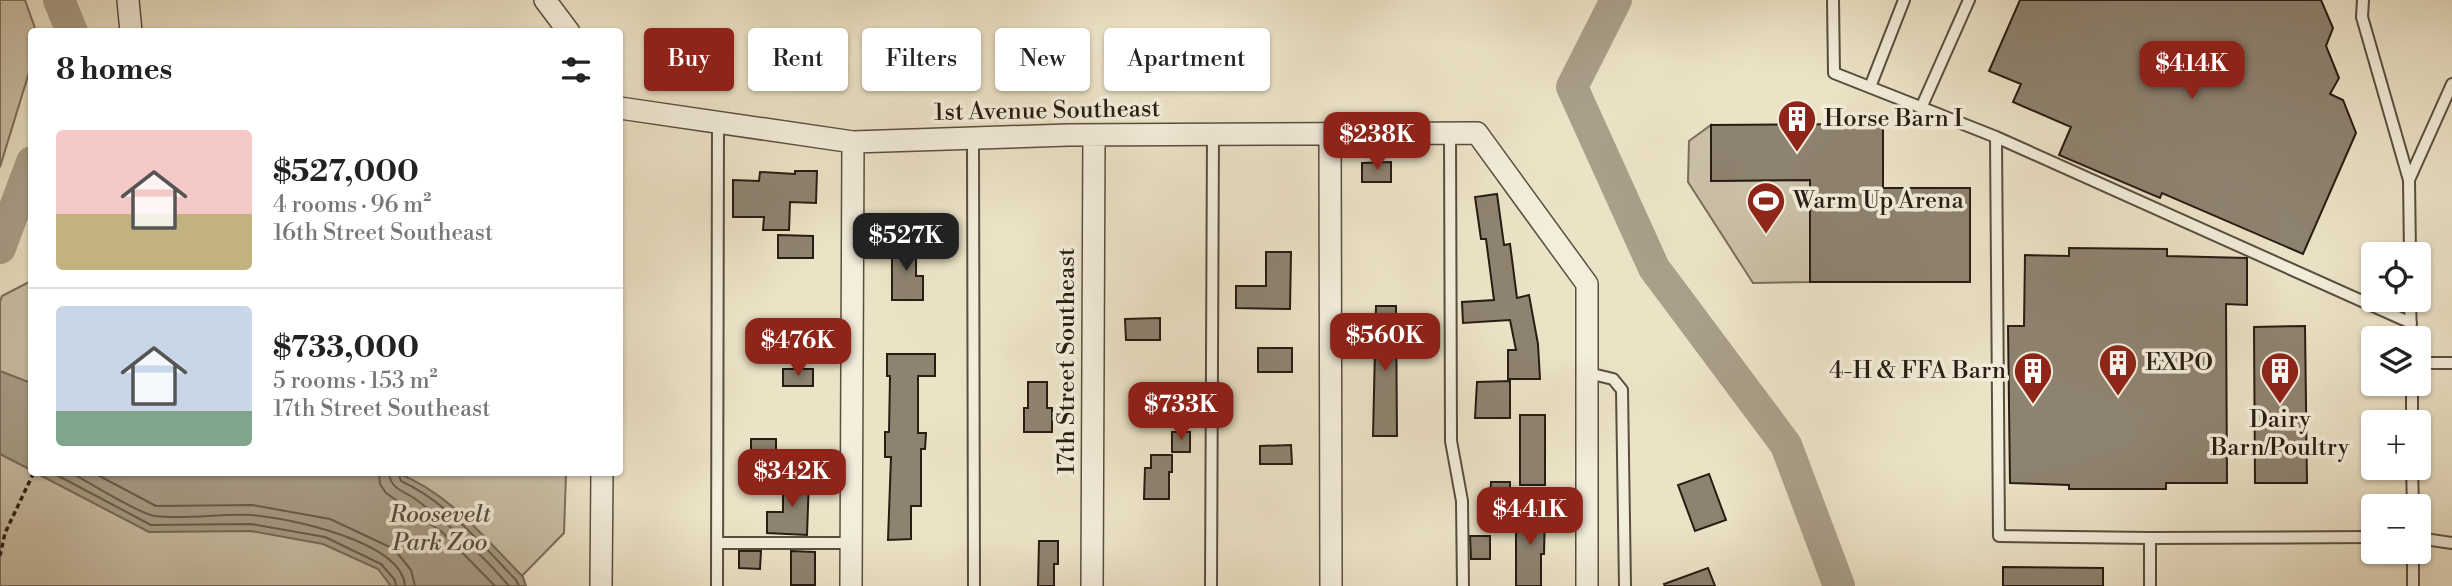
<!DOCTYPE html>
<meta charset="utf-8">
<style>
:root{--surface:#fff;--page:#f2f2f2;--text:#222;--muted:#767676;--line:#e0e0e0;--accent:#8f2418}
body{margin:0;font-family:"Libre Bodoni",serif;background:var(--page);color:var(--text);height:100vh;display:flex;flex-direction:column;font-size:26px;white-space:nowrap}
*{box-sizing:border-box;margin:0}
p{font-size:23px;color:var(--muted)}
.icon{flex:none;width:38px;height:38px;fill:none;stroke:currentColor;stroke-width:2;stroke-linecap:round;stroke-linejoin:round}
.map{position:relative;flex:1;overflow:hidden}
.side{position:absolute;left:28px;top:28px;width:595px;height:448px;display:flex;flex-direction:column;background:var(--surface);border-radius:7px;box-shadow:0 2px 5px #0004}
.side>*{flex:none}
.hud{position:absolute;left:644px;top:28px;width:665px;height:63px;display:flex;gap:14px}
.buttons{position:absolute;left:2361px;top:242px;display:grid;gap:14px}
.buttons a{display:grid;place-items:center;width:70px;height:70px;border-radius:7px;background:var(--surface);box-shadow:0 2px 5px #0004;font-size:35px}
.price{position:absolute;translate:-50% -60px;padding:0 16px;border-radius:14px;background:var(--accent);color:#fff;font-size:23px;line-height:46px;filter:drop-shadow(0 2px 4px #0008)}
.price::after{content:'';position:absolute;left:50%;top:42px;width:21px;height:16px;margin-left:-10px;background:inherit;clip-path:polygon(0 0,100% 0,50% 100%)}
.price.selected{background:#222;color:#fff}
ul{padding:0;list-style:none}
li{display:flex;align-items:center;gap:21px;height:175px;padding:0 28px}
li+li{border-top:2px solid var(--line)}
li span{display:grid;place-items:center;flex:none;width:196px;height:140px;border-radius:7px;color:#555}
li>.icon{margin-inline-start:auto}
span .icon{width:84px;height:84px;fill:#fffc;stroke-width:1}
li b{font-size:30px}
h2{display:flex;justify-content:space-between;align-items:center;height:84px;padding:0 28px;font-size:30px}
.chip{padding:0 24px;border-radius:7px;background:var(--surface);box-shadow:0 2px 5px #0004;font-size:24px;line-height:63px}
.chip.selected{background:var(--accent);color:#fff}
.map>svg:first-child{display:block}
</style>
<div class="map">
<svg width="2452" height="586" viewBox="0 0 2452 586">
<rect width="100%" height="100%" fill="#ece3c7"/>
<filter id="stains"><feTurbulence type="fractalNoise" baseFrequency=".00286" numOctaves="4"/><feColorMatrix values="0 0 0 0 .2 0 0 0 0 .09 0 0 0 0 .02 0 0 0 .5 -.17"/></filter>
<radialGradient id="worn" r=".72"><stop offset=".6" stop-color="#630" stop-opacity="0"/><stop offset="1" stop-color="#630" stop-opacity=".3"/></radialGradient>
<path fill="#cbc1a8" stroke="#7a6e5e" stroke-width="2" d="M0,0h25l11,31 -4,1 -1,34 -31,101z
M1711,125l1,56 98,-1v102l-57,1 -65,-101 1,-41z
M31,281l1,191 534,1 -2,60 -52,53h-512v-284l2,-6z"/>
<path fill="#a99f8a" stroke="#756b5a" stroke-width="2" d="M0,371l31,12v87l-31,-16z
M36,473h361c51,19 88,65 126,104l3,9h-135l-13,-17 -55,-25 -72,-13 -102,1z"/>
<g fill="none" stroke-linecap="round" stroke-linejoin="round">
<path stroke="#685e4e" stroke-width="2" d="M51,472l100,53 100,-1 74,13 56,27 14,16 1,6
M70,472c16,9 71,43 85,44 32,4 65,-3 97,-1 36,3 150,26 153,71
M92,472l64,34 96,-1 78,14 64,30 17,21 4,16
M379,472l1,12 6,9 56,39 53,54
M389,472c1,17 13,18 25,26 35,26 67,55 95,88
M398,472l3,9c46,21 81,64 115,99l3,6"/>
<path stroke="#a99f8a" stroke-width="32" d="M59,0l13,32
M1616,0l-44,87 82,181 132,177 53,141
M0,248l32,-86"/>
</g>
<path fill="#8e8371" stroke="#281c13" stroke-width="2" d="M2020,0h301l12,28 -7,18 13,32 -9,16 13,6 13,33 -53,121 -141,-61 -2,5 -101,-43 12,-28 -58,-25 8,-18 -32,-13z
M1883,124v64h87v94h-160v-102l-99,1v-56z
M1391,162v20h-29v-19z
M795,171h22l-1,32 -26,-1 -1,28h-26l1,-13h-31v-37l26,1 1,-9 35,2z
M1497,194l7,51 6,-1 7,54 12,-3 9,49 2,35h-32v-29h8l-6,-30 -47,3 -1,-21 32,-2 -8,-61h-5l-6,-42z
M778,235l35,1v22h-35z
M900,238h16v38h7v24h-31v-46h8z
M2069,248l98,1v7l80,2v47l-21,-1 1,179h-61v6h-97v-4l-59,-2 -2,-157h16l1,-71 44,1z
M1266,252h25l-1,57 -54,-1v-22h30z
M1376,306h20l1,130h-24z
M1160,318v22h-34l-1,-21z
M813,321l1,17 -17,1 -1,-17z
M2305,326l2,157h-52l-1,-156z
M1258,348h34v24h-34z
M887,354h48v22h-17v57h8l-1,16h-4v57h-10v33l-23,1 3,-83h-6v-25h4l1,-56h-3z
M783,369h30v17h-30z
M1510,381v37h-35l2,-36z
M1028,382h19v26h5v24h-28v-24h4z
M1520,415h25v70h-25z
M1172,432h18v20h-18z
M751,439h25v27h-25z
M1291,445l1,19h-32v-18z
M1151,455h21v17h-3v27h-25l1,-31h6z
M1709,474l17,46 -31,11 -17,-46z
M783,478h26l-2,57 -40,-2v-21h16z
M1491,482h19v20h-20z
M1516,511h29l-1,43h-3v32h-25z
M1470,536h20v23h-19z
M1039,541h19v23h-4v22h-16z
M739,551h22l-1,18 -21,-1z
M791,551l24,1v33h-24z
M2003,567l100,1v18h-100z
M1708,568l7,18h-50l-1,-2z"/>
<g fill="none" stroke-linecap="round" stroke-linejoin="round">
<g stroke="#594e40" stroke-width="14">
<path id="lane" d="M1833,0l1,73 162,64
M2363,0l-1,17 47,163
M1870,87l34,-87
M1921,108l48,-108
M1450,133l1,308 11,60 1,85
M973,138l1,448
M2410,254l-1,-74 43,-96
M2410,299l1,39
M2418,363h34
M1588,373l25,6 9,11 3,196
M2412,383v39
M2412,467l1,39
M2150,538l-151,-2 -3,-399 415,186
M2418,538l34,5
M717,543h134
M2413,551v35
M717,586l1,-464
M1211,586l2,-452
M2150,586v-48l223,-1"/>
</g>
<g stroke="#594e40" stroke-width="24">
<path id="street" d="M128,0l3,32
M545,0l24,32
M620,108l233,34 215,-7 409,-2 110,151v302
M1330,133l1,453
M601,586l1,-114
M851,586l2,-444
M1092,586l2,-451"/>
</g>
<path stroke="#281c13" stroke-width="3.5" stroke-dasharray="5 3.5" stroke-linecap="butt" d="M0,556l5,-23 29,-61"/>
<use href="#lane" stroke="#f3eddb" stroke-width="10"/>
<use href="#street" stroke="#f3eddb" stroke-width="21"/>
</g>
<defs>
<g id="building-pin" transform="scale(2.0125)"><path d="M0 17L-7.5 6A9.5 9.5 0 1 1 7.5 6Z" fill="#8f2418" stroke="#f3eddb"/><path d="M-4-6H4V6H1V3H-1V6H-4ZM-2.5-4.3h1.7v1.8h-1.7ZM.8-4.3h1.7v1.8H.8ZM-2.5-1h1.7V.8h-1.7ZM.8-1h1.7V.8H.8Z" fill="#fff"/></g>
<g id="stadium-pin" transform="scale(2.0125)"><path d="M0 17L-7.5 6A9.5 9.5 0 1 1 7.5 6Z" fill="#8f2418" stroke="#f3eddb"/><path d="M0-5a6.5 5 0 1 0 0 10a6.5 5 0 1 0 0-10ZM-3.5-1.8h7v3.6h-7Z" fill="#fff"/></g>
</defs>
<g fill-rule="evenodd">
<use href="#building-pin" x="1797" y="119"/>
<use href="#stadium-pin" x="1766" y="201"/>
<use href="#building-pin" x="2118" y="363"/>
<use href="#building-pin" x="2033" y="371"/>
<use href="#building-pin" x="2280" y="371"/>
</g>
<g text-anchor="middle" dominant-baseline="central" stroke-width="7" stroke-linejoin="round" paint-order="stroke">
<g font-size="24" fill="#281c13" stroke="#f3eddb">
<text transform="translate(1047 111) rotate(-1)">1st Avenue Southeast</text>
<text transform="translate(1067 361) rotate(-90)">17th Street Southeast</text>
</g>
<g font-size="24" fill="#281c13" stroke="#f3eddb" text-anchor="start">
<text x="1824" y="119">Horse Barn I</text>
<text x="1793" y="201">Warm Up Arena</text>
<text x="2145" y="363">EXPO</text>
<text x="2006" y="371" text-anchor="end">4-H &amp; FFA Barn</text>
<text x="2280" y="420" text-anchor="middle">Dairy<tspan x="2280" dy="28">Barn/Poultry</tspan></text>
</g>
<g font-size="24" font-style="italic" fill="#594e40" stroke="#f3eddb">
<text x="440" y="515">Roosevelt<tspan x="440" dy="28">Park Zoo</tspan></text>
</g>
</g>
<rect width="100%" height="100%" filter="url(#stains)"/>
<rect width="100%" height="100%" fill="url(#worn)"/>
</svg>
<div class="buttons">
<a><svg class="icon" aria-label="locate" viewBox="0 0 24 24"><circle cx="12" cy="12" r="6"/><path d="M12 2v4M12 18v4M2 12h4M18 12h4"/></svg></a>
<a><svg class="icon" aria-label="layers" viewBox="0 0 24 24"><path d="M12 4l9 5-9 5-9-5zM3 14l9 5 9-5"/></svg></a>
<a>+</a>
<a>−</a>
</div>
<b class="price" style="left:2192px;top:101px">$414K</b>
<b class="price" style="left:1377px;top:172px">$238K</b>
<b class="price selected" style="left:906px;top:273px">$527K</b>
<b class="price" style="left:1385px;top:373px">$560K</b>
<b class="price" style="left:798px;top:378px">$476K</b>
<b class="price" style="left:1181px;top:442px">$733K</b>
<b class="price" style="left:792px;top:509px">$342K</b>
<b class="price" style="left:1530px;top:547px">$441K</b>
<div class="hud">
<a class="chip selected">Buy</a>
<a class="chip">Rent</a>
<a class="chip">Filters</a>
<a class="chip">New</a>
<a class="chip">Apartment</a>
</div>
<section class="side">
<h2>8 homes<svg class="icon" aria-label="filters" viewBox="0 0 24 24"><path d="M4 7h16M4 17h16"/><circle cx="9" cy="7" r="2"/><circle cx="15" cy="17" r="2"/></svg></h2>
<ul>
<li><span style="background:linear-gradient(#f6c9c9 60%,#c2b280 0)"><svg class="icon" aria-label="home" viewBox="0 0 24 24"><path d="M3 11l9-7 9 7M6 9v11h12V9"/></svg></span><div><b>$527,000</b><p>4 rooms · 96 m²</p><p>16th Street Southeast</p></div></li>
<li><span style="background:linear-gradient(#c9d6e8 75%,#7fa58c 0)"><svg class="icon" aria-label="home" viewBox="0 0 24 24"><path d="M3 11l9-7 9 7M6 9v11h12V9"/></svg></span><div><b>$733,000</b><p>5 rooms · 153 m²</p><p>17th Street Southeast</p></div></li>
</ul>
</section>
</div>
